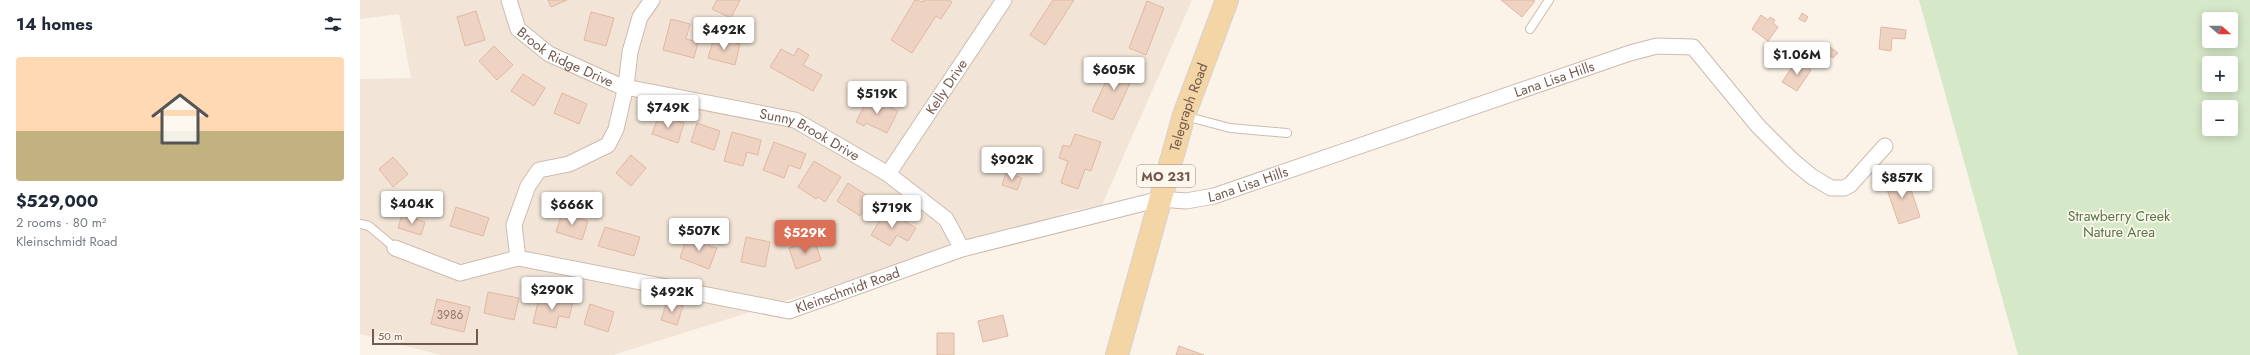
<!DOCTYPE html>
<meta charset="utf-8">
<style>
:root{--surface:#fff;--page:#f2f2f3;--text:#1f2937;--muted:#747a83;--accent:#db7057}
body{margin:0;font-family:Jost,sans-serif;background:var(--page);color:var(--text);height:100vh;display:flex;flex-direction:column;font-size:15px;white-space:nowrap}
*{box-sizing:border-box;margin:0}
p{font-size:13px;color:var(--muted)}
.icon{flex:none;width:22px;height:22px;fill:none;stroke:currentColor;stroke-width:2;stroke-linecap:round;stroke-linejoin:round}
.map{position:relative;flex:1;overflow:hidden}
.drawer{display:flex;flex-direction:column;background:var(--surface);width:360px}
.drawer>*{flex:none}
.needle{width:26px;rotate:110deg}
.controls{position:absolute;left:1842px;top:12px;display:grid;gap:8px}
.controls a{display:grid;place-items:center;width:36px;height:36px;border-radius:4px;background:var(--surface);box-shadow:0 2px 10px #0003;font-size:20px}
.scale{position:absolute;left:12px;bottom:10px;width:106px;box-sizing:border-box;padding-left:4px;border:2px solid #735a4e;border-top:0;font-size:11px;line-height:14px;white-space:nowrap;color:#735a4e;-webkit-text-stroke:3px #fef7ee;paint-order:stroke}
.price{position:absolute;translate:-50% -34px;padding:0 9px;border-radius:4px;background:#fff;color:#222;font-size:13px;line-height:26px;filter:drop-shadow(0 1px 2px #0008)}
.price::after{content:'';position:absolute;left:50%;top:24px;width:12px;height:9px;margin-left:-6px;background:inherit;clip-path:polygon(0 0,100% 0,50% 100%)}
.price.selected{background:var(--accent);color:#fff}
ul{padding:0;list-style:none}
li{display:grid;align-content:center;gap:8px;height:212px;padding:0 16px}
li span{display:grid;place-items:center;height:124px;border-radius:4px;color:#555}
li>.icon{margin-inline-start:auto}
span .icon{width:72px;height:72px;fill:#fffc;stroke-width:1}
li b{font-size:17px}
h2{display:flex;justify-content:space-between;align-items:center;height:48px;padding:0 16px;font-size:17px}
main{display:flex;flex:1;min-height:0}
.map>svg:first-child{display:block}
</style>
<main>
<section class="drawer">
<h2>14 homes<svg class="icon" aria-label="filters" viewBox="0 0 24 24"><path d="M4 7h16M4 17h16"/><circle cx="9" cy="7" r="2"/><circle cx="15" cy="17" r="2"/></svg></h2>
<ul>
<li><span style="background:linear-gradient(#ffd9b3 60%,#c2b280 0)"><svg class="icon" aria-label="home" viewBox="0 0 24 24"><path d="M3 11l9-7 9 7M6 9v11h12V9"/></svg></span><div><b>$529,000</b><p>2 rooms · 80 m²</p><p>Kleinschmidt Road</p></div></li>
</ul>
</section>
<div class="map">
<svg width="1890" height="355" viewBox="0 0 1890 355">
<rect width="100%" height="100%" fill="#fbf3e8"/>
<path fill="#f2e5d7" d="M0,0h832l-90,205 -30,6 -459,144h-173l-80,-21v-255l51,-1 -12,-64 -39,5z"/>
<path fill="#d5e8c7" fill-rule="evenodd" d="M1559,0h331v355h-232zM1849,19h22v22h-22zM1849,63h22v22h-22zM1849,107h22v22h-22z"/>
<path fill="#eed2c2" stroke="#e0b8a3" d="M188,0h19l-16,7z
M357,0h23l-9,18 -19,-9z
M555,0l8,2 1,-2h25l3,2 -11,17 -5,-3 -24,37 -21,-13z
M693,0h21l-29,45 -15,-10z
M1141,0h32l2,1 -13,16z
M787,1l17,7 -18,47 -17,-7z
M116,11l9,29 -20,6 -8,-29z
M231,12l23,6 -8,28 -22,-6z
M1442,13l6,4 -3,5 -6,-3z
M1401,15l7,5 2,-3 5,3 -2,3 5,4 -10,14 -16,-12z
M311,19l19,5 -4,15 12,3 -4,16 -31,-8z
M1521,27l25,3 -1,9 -13,-1 -1,13 -12,-2z
M354,37l26,7 -5,21 -27,-7z
M1467,45l11,8 -5,5 -10,-8z
M134,46l19,19 -16,15 -18,-19z
M438,48l11,7 -6,10 19,10 -9,16 -43,-24 11,-18 13,7z
M1437,60l14,10 -14,21 -15,-9z
M755,62l20,10 -22,48 -21,-9z
M163,74l22,14 -11,18 -23,-15z
M202,93l25,11 -8,20 -25,-11z
M509,97l29,14 -11,22 -21,-10 -2,3 -8,-4z
M299,115l25,8 -6,20 -26,-9z
M337,123l23,8 -6,19 -23,-8z
M372,132l29,8 -3,15 -11,-3 -4,14 -19,-5z
M715,134l26,8 -10,29 -6,-2 -7,20 -17,-6 7,-22 -9,-3 4,-13 7,2z
M414,142l32,12 -6,15 -11,-4 -5,13 -21,-8z
M271,155l15,13 -15,18 -15,-13z
M33,157l15,17 -15,13 -14,-18z
M454,161l27,16 -16,25 -7,-5 -2,2 -18,-12z
M646,172l16,6 -5,12 -15,-5z
M1546,174l14,43 -21,7 -15,-43z
M488,183l23,15 -11,18 -23,-15z
M96,207l33,11 -6,18 -33,-10z
M526,210l30,18 -8,13 -11,-6 -7,11 -19,-11z
M202,213l26,8 -6,19 -26,-8z
M42,215l23,7 -4,13 -23,-7z
M245,227l35,10 -6,19 -36,-10z
M338,235l13,4 -2,7 8,2 -8,21 -29,-11 6,-19 9,3z
M386,237l24,5 -5,25 -24,-5z
M454,239l7,21 -25,9 -7,-21z
M128,292l31,6 -5,22 -30,-7z
M180,294l33,8 -4,16 -10,-2 -3,12 -23,-5z
M77,299l33,8 -6,25 -33,-8z
M307,301l16,5 -6,19 -16,-5z
M230,304l24,8 -6,20 -24,-8z
M643,315l5,21 -25,6 -5,-21z
M577,333h17v22h-17z
M819,346l25,9h-28z"/>
<g fill="none" stroke-linecap="round" stroke-linejoin="round">
<g stroke="#ccbbaf" stroke-width="10">
<path id="lane" d="M1170,29l19,-29
M825,116l45,12 57,5
M0,224l9,2 26,22"/>
</g>
<g stroke="#ccbbaf" stroke-width="17">
<g id="street">
<path id="s1" d="M149,0l9,29 31,25 71,32 175,34 93,54 58,45 16,30"/>
<path id="s2" d="M528,174l116,-174"/>
<path id="s3" d="M35,248l65,25 58,-15 271,53 173,-62 198,-50 26,2 28,-5 416,-143 27,-7 36,1 65,79 34,34 19,16 20,12h13l6,-3 35,-39"/>
<path d="M158,258l-4,-33 14,-39 11,-16 30,-6 39,-19 8,-16 10,-43 4,-34 10,-35 12,-17"/>
</g>
</g>
<g stroke="#d8d1cd" stroke-width="24">
<g id="primary">
<path id="s4" d="M757,355l67,-240 43,-115"/>
</g>
</g>
<use href="#lane" stroke="#fff" stroke-width="8"/>
<use href="#street" stroke="#fff" stroke-width="15"/>
<use href="#primary" stroke="#f4d5a6" stroke-width="22"/>
</g>
<g text-anchor="middle" dominant-baseline="central" stroke-width="3.5" stroke-linejoin="round" paint-order="stroke">
<g font-size="12" fill="#92786b">
<text x="90" y="315">3986</text>
</g>
<rect fill="#fef7ee" stroke="#9d897e" stroke-width="1" x="777" y="165" width="58" height="22" rx="3"/>
<g font-size="13" font-weight="bold" fill="#735a4e">
<text x="806" y="176">MO 231</text>
</g>
<g font-size="14" fill="#735a4e" stroke="#fef7ee">
<text stroke="none"><textPath href="#s1" startOffset="86">Brook Ridge Drive</textPath></text>
<text stroke="none"><textPath href="#s3" startOffset="1208">Lana Lisa Hills</textPath></text>
<text stroke="none"><textPath href="#s2" startOffset="105">Kelly Drive</textPath></text>
<text stroke="none"><textPath href="#s4" startOffset="258">Telegraph Road</textPath></text>
<text stroke="none"><textPath href="#s1" startOffset="345">Sunny Brook Drive</textPath></text>
<text stroke="none"><textPath href="#s3" startOffset="884">Lana Lisa Hills</textPath></text>
<text stroke="none"><textPath href="#s3" startOffset="468">Kleinschmidt Road</textPath></text>
</g>
<g font-size="14" fill="#567846" stroke="#fef7ee">
<text x="1759" y="216">Strawberry Creek<tspan x="1759" dy="16">Nature Area</tspan></text>
</g>
</g>
</svg>
<div class="controls">
<a><svg class="needle" viewBox="-14 -14 28 28"><path d="M0-13l5 13h-10z" fill="#e53935"/><path d="M0 13l5-13h-10z" fill="#747a83"/></svg></a>
<a>+</a>
<a>−</a>
</div>
<div class="scale">50 m</div>
<b class="price" style="left:364px;top:51px">$492K</b>
<b class="price" style="left:1437px;top:76px">$1.06M</b>
<b class="price" style="left:754px;top:91px">$605K</b>
<b class="price" style="left:517px;top:115px">$519K</b>
<b class="price" style="left:308px;top:129px">$749K</b>
<b class="price" style="left:652px;top:181px">$902K</b>
<b class="price" style="left:1542px;top:199px">$857K</b>
<b class="price" style="left:52px;top:225px">$404K</b>
<b class="price" style="left:212px;top:226px">$666K</b>
<b class="price" style="left:532px;top:229px">$719K</b>
<b class="price" style="left:339px;top:252px">$507K</b>
<b class="price selected" style="left:445px;top:254px">$529K</b>
<b class="price" style="left:192px;top:311px">$290K</b>
<b class="price" style="left:312px;top:313px">$492K</b>
</div>
</main>
